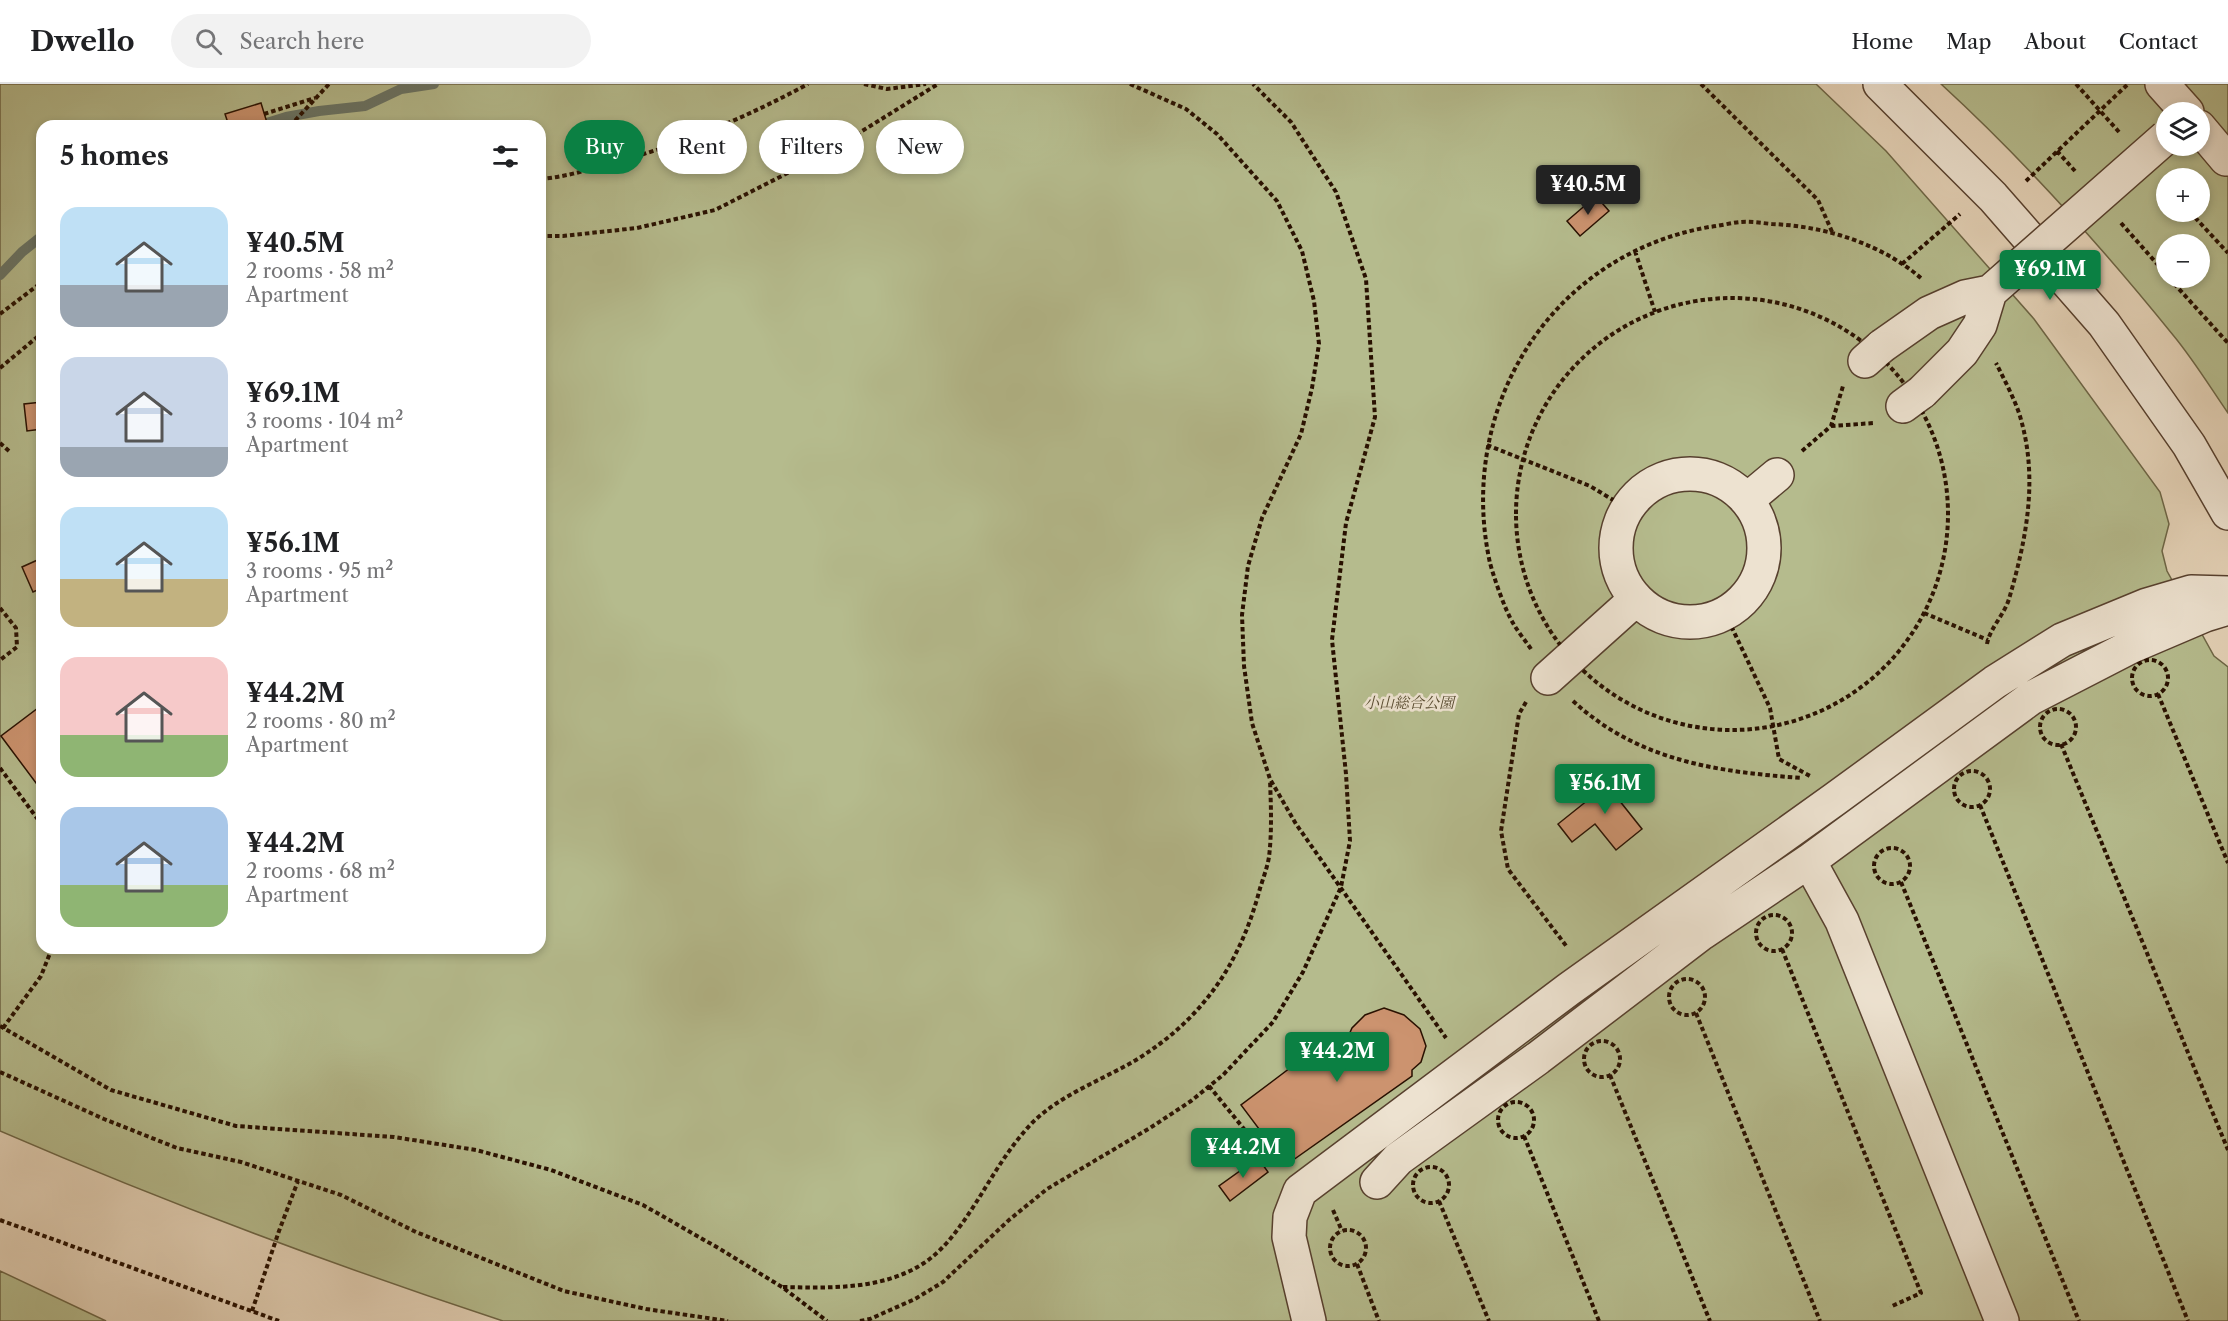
<!DOCTYPE html>
<meta charset="utf-8">
<style>
:root{--surface:#fff;--page:#f2f2f2;--text:#202124;--muted:#757577;--line:#e0e0e0;--accent:#0b8043}
body{margin:0;font-family:"Libre Caslon Text","Noto Serif JP",serif;background:var(--page);color:var(--text);height:100vh;display:flex;flex-direction:column;font-size:22px;white-space:nowrap}
*{box-sizing:border-box;margin:0}
p{font-size:20px;color:var(--muted)}
.icon{flex:none;width:33px;height:33px;fill:none;stroke:currentColor;stroke-width:2;stroke-linecap:round;stroke-linejoin:round}
.map{position:relative;flex:1;overflow:hidden}
.sheet{position:absolute;left:36px;top:36px;width:510px;height:834px;display:flex;flex-direction:column;background:var(--surface);border-radius:18px;box-shadow:0 3px 9px #0003}
.sheet>*{flex:none}
.guide{position:absolute;left:564px;top:36px;width:570px;height:54px;display:flex;gap:12px}
.controls{position:absolute;left:2156px;top:18px;display:grid;gap:12px}
.controls a{display:grid;place-items:center;width:54px;height:54px;border-radius:50%;background:var(--surface);box-shadow:0 3px 9px #0003;font-size:30px}
.price{position:absolute;translate:-50% -51px;padding:0 14px;border-radius:6px;background:var(--accent);color:#fff;font-size:20px;line-height:39px;filter:drop-shadow(0 2px 3px #0008)}
.price::after{content:'';position:absolute;left:50%;top:36px;width:18px;height:14px;margin-left:-9px;background:inherit;clip-path:polygon(0 0,100% 0,50% 100%)}
.price.on{background:#222;color:#fff}
ul{padding:0;list-style:none}
li{display:flex;align-items:center;gap:18px;height:150px;padding:0 24px}
li span{display:grid;place-items:center;flex:none;width:168px;height:120px;border-radius:18px;color:#555}
li>.icon{margin-inline-start:auto}
span .icon{width:72px;height:72px;fill:#fffc;stroke-width:1}
li b{font-size:26px}
h2{display:flex;justify-content:space-between;align-items:center;height:72px;padding:0 24px;font-size:26px}
.pill{padding:0 21px;border-radius:27px;background:var(--surface);box-shadow:0 3px 9px #0003;font-size:21px;line-height:54px}
.pill.on{background:var(--accent);color:#fff}
header{display:flex;align-items:center;gap:36px;box-sizing:border-box;height:84px;padding:0 30px;background:var(--surface);border-bottom:2px solid var(--line)}
header strong{font-size:28px}
nav{display:flex;gap:33px;margin-inline-start:auto;font-size:21px}
.search{width:420px;height:54px;background:var(--page);display:flex;align-items:center;gap:15px;box-sizing:border-box;padding:0 21px;border-radius:33px;color:var(--muted);font-size:22px}
.map>svg:first-child{display:block}
</style>
<header>
<strong>Dwello</strong>
<div class="search"><svg class="icon" aria-label="search" viewBox="0 0 24 24"><circle cx="10" cy="10" r="6"/><path d="M15 15l6 6"/></svg>Search here</div>
<nav><a>Home</a><a>Map</a><a>About</a><a>Contact</a></nav>
</header>
<div class="map">
<svg width="2228" height="1237" viewBox="0 0 2228 1237">
<rect width="100%" height="100%" fill="#e4d2b7"/>
<filter id="stains"><feTurbulence type="fractalNoise" baseFrequency=".00333" numOctaves="4"/><feColorMatrix values="0 0 0 0 .2 0 0 0 0 .09 0 0 0 0 .02 0 0 0 .5 -.17"/></filter>
<radialGradient id="worn" r=".72"><stop offset=".6" stop-color="#630" stop-opacity="0"/><stop offset="1" stop-color="#630" stop-opacity=".3"/></radialGradient>
<path fill="#b5bb8d" stroke="#6e6646" stroke-width="1.5" fill-rule="evenodd" d="M0,0h1816l70,67 148,168 126,173 9,32 -7,27 5,20 47,85 14,11v654h-1725c-170,-56 -339,-119 -503,-190zM42,42h498v822h-498z
M1941,0h287v329c-18,-26 -35,-54 -55,-78 -72,-89 -148,-174 -232,-251zM2166,28h33v34h-33zM2166,94h33v34h-33zM2166,160h33v34h-33z
M0,1187l106,50h-106z"/>
<g fill="none" stroke-linecap="round" stroke-linejoin="round">
<path stroke="#697567" stroke-width="10" d="M257,42l29,-9 33,-6 46,-5 36,-17 33,-5
M0,191l22,-23 20,-16"/>
</g>
<path fill="#cc936f" stroke="#281000" stroke-width="1.5" d="M261,19l7,23h-39l-4,-12z
M1596,112l13,15 -29,25 -13,-15z
M42,318v27l-15,2 -3,-27z
M42,474v30l-9,4 -11,-25z
M42,621v86l-41,-55z
M1623,688l12,15 -16,13 23,29 -26,21 -21,-26 -23,18 -14,-18z
M1384,924l20,7 16,14 6,17 -5,16 -9,8v6l-126,89 -45,-60 94,-71 9,12 8,-18 13,-13z
M1258,1074l10,14 -38,29 -11,-15z"/>
<g fill="none" stroke-linecap="round" stroke-linejoin="round">
<g stroke="#57402e" stroke-width="36">
<path id="minor" d="M1880,0l113,113 111,127 85,121 39,68
M2162,0l25,28
M2199,43l27,32
M1865,277l17,-15
M1903,322l19,-14
M1616 464a74 74 0 1 1 148 0a74 74 0 1 1-148 0Z
M1747,416l30,-25
M1548,594l88,-79
M1809,777l33,60 160,400
M1377,1098l21,-23 140,-101 164,-125 107,-72 222,-163 99,-51 75,-32 23,-7
M1309,1237l-20,-84 1,-20 10,-26 269,-202 266,-190 160,-117 67,-42 85,-35 44,-13 37,1"/>
</g>
<path stroke="#281000" stroke-width="4" stroke-dasharray="4.5 3" stroke-linecap="butt" d="M864,0l23,5 39,-5
M1130,0l56,25 31,25 60,67 25,50 12,50 5,43 -7,44 -11,46 -39,84 -14,48 -6,49 2,51 8,57 18,56 26,45 150,214
M1701,0l117,116 15,34
M2076,0l43,48
M264,30l51,-16
M290,42l39,-42
M2057,67l18,20
M540,95c25,-2 48,-9 72,-16 69,-18 133,-45 196,-79
M2026,97l101,-96
M2190,128l38,41
M2121,139l45,51
M540,152h23l74,-8 78,-18 110,-56 113,-70
M1635,167l20,61
M1902,180l58,-50
M2169,194l59,65
M1516 430a216 216 0 1 1 432 0a216 216 0 1 1-432 0Z
M0,230l42,-32
M0,284l42,-35
M1831,342l43,-3
M0,359l9,8
M1487,361l103,41 38,23
M1802,367l29,-25 12,-40
M0,524l16,20 1,19 -17,13
M1725,529l45,95 9,51 31,17
M1924,529l64,27
M1987,560c3,-16 17,-29 22,-45 18,-62 30,-123 10,-186 -6,-17 -15,-34 -23,-50
M1531,565c-6,-9 -13,-17 -18,-26 -8,-13 -19,-45 -23,-60 -34,-154 60,-308 219,-336 10,-1 21,-4 31,-5 10,-1 21,1 32,2 53,2 110,20 150,55
M2132 594a18 18 0 1 1 36 0a18 18 0 1 1-36 0Z
M2158,610l70,169
M1573,617c65,60 145,71 229,77
M1526,618l-7,12 -18,117 7,38 59,78
M2040 643a18 18 0 1 1 36 0a18 18 0 1 1-36 0Z
M2061,660l167,406
M0,684l42,57
M1954 705a18 18 0 1 1 36 0a18 18 0 1 1-36 0Z
M1980,721l208,516
M1874 782a18 18 0 1 1 36 0a18 18 0 1 1-36 0Z
M1901,798l178,439
M1756 849a18 18 0 1 1 36 0a18 18 0 1 1-36 0Z
M1782,865l139,344 -31,14
M1669 913a18 18 0 1 1 36 0a18 18 0 1 1-36 0Z
M1696,929l124,308
M0,942l111,64 125,36 158,11 82,13 75,20 92,35 77,44 62,38 45,34
M3,944l38,-52 11,-28
M1584 975a18 18 0 1 1 36 0a18 18 0 1 1-36 0Z
M0,988l104,47 73,29 64,14 100,33 75,37 148,59 82,18 82,12
M1610,991l100,246
M1209,1002l66,81
M1498 1036a18 18 0 1 1 36 0a18 18 0 1 1-36 0Z
M1524,1052l75,185
M1413 1101a18 18 0 1 1 36 0a18 18 0 1 1-36 0Z
M1439,1117l50,120
M1333,1126l9,21
M0,1136l279,101
M1330 1164a18 18 0 1 1 36 0a18 18 0 1 1-36 0Z
M1357,1180l22,57
M783,1203c47,1 100,3 141,-24 24,-16 40,-42 55,-65 16,-26 32,-53 53,-75 28,-28 70,-43 104,-63 65,-40 103,-94 123,-168 3,-11 8,-23 10,-35 3,-25 2,-51 1,-77
M252,1227l27,-80 19,-50
M860,1237l10,-2 45,-20 28,-17 66,-62 38,-31 103,-61 41,-27 32,-26 50,-53 30,-50 38,-85 9,-46 -4,-67 -14,-134 14,-117 29,-106 -9,-138 -30,-87 -45,-70 -38,-38"/>
<use href="#minor" stroke="#ede2d0" stroke-width="33"/>
<g stroke="#57402e" stroke-width="36" stroke-linecap="butt">
<path id="minor-bridge" d="M1882,262l47,-33 36,-16 25,-5
M1922,308l40,-40 18,-27 10,-33 176,-155"/>
</g>
<use href="#minor-bridge" stroke="#ede2d0" stroke-width="33"/>
</g>
<g text-anchor="middle" dominant-baseline="central" stroke-width="5" stroke-linejoin="round" paint-order="stroke">
<g font-size="15" font-style="italic" fill="#594c31" stroke="#ede2d0">
<text x="1409" y="618">小山総合公園</text>
</g>
</g>
<rect width="100%" height="100%" filter="url(#stains)"/>
<rect width="100%" height="100%" fill="url(#worn)"/>
</svg>
<div class="controls">
<a><svg class="icon" aria-label="layers" viewBox="0 0 24 24"><path d="M12 4l9 5-9 5-9-5zM3 14l9 5 9-5"/></svg></a>
<a>+</a>
<a>−</a>
</div>
<b class="price on" style="left:1588px;top:132px">¥40.5M</b>
<b class="price" style="left:2050px;top:217px">¥69.1M</b>
<b class="price" style="left:1605px;top:731px">¥56.1M</b>
<b class="price" style="left:1337px;top:999px">¥44.2M</b>
<b class="price" style="left:1243px;top:1095px">¥44.2M</b>
<div class="guide">
<a class="pill on">Buy</a>
<a class="pill">Rent</a>
<a class="pill">Filters</a>
<a class="pill">New</a>
</div>
<section class="sheet">
<h2>5 homes<svg class="icon" aria-label="filters" viewBox="0 0 24 24"><path d="M4 7h16M4 17h16"/><circle cx="9" cy="7" r="2"/><circle cx="15" cy="17" r="2"/></svg></h2>
<ul>
<li><span style="background:linear-gradient(#bfe0f5 65%,#9aa5b1 0)"><svg class="icon" aria-label="home" viewBox="0 0 24 24"><path d="M3 11l9-7 9 7M6 9v11h12V9"/></svg></span><div><b>¥40.5M</b><p>2 rooms · 58 m²</p><p>Apartment</p></div></li>
<li><span style="background:linear-gradient(#c9d6e8 75%,#9aa5b1 0)"><svg class="icon" aria-label="home" viewBox="0 0 24 24"><path d="M3 11l9-7 9 7M6 9v11h12V9"/></svg></span><div><b>¥69.1M</b><p>3 rooms · 104 m²</p><p>Apartment</p></div></li>
<li><span style="background:linear-gradient(#bfe0f5 60%,#c2b280 0)"><svg class="icon" aria-label="home" viewBox="0 0 24 24"><path d="M3 11l9-7 9 7M6 9v11h12V9"/></svg></span><div><b>¥56.1M</b><p>3 rooms · 95 m²</p><p>Apartment</p></div></li>
<li><span style="background:linear-gradient(#f6c9c9 65%,#8fb573 0)"><svg class="icon" aria-label="home" viewBox="0 0 24 24"><path d="M3 11l9-7 9 7M6 9v11h12V9"/></svg></span><div><b>¥44.2M</b><p>2 rooms · 80 m²</p><p>Apartment</p></div></li>
<li><span style="background:linear-gradient(#a9c7e8 65%,#8fb573 0)"><svg class="icon" aria-label="home" viewBox="0 0 24 24"><path d="M3 11l9-7 9 7M6 9v11h12V9"/></svg></span><div><b>¥44.2M</b><p>2 rooms · 68 m²</p><p>Apartment</p></div></li>
</ul>
</section>
</div>
